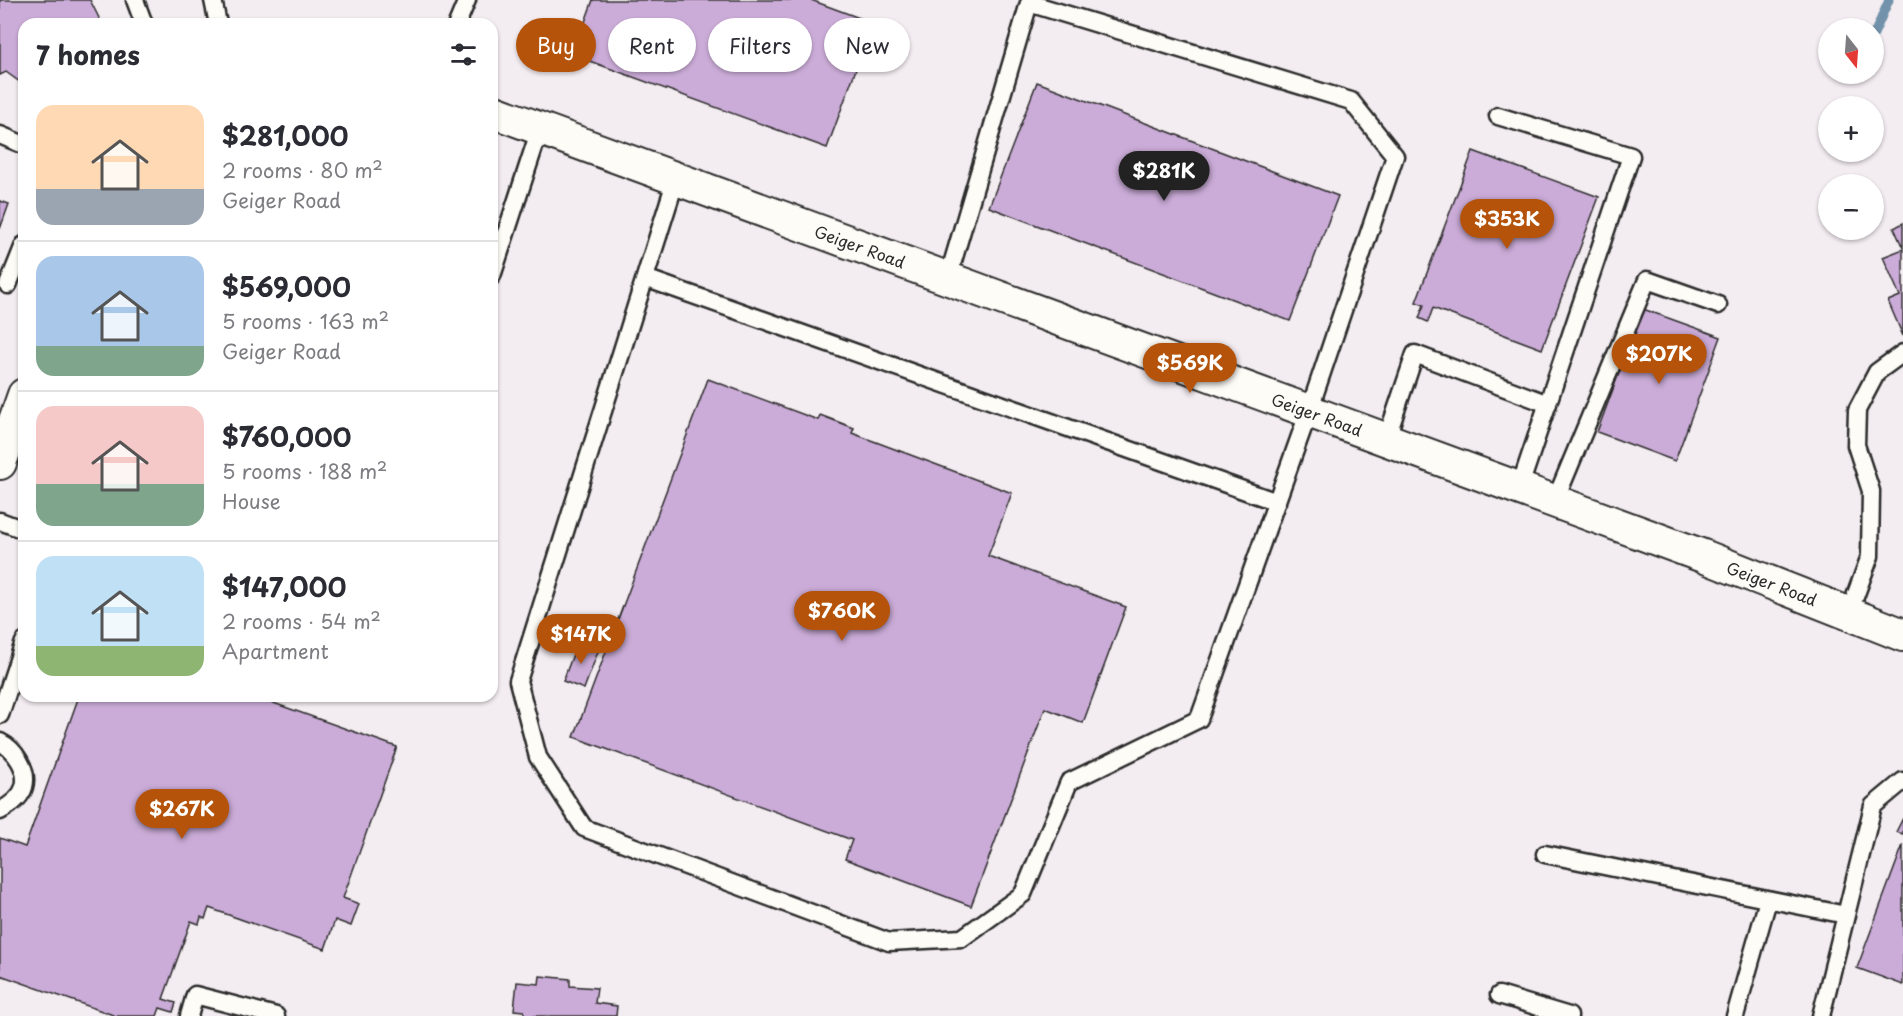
<!DOCTYPE html>
<meta charset="utf-8">
<style>
:root{--surface:#fff;--page:#f2f2f3;--text:#2b2b33;--muted:#7c7c81;--line:#e1e1e2;--accent:#b45309}
body{margin:0;font-family:"Playpen Sans",sans-serif;background:var(--page);color:var(--text);height:100vh;display:flex;flex-direction:column;font-size:22px;white-space:nowrap}
*{box-sizing:border-box;margin:0}
p{font-size:20px;color:var(--muted)}
.icon{flex:none;width:33px;height:33px;fill:none;stroke:currentColor;stroke-width:2;stroke-linecap:round;stroke-linejoin:round}
.map{position:relative;flex:1;overflow:hidden}
.drawer{position:absolute;left:18px;top:18px;width:480px;height:684px;display:flex;flex-direction:column;background:var(--surface);border-radius:18px;box-shadow:0 2px 4px #0004}
.drawer>*{flex:none}
.top-card{position:absolute;left:516px;top:18px;width:570px;height:54px;display:flex;gap:12px}
.needle{width:39px;rotate:163deg}
.tools{position:absolute;left:1818px;top:18px;display:grid;gap:12px}
.tools a{display:grid;place-items:center;width:66px;height:66px;border-radius:50%;background:var(--surface);box-shadow:0 2px 4px #0004;font-size:30px}
.price{position:absolute;translate:-50% -51px;padding:0 14px;border-radius:21px;background:var(--accent);color:#fff;font-size:20px;line-height:39px;filter:drop-shadow(0 2px 3px #0008)}
.price::after{content:'';position:absolute;left:50%;top:36px;width:18px;height:14px;margin-left:-9px;background:inherit;clip-path:polygon(0 0,100% 0,50% 100%)}
.price.current{background:#222;color:#fff}
ul{padding:0;list-style:none}
li{display:flex;align-items:center;gap:18px;height:150px;padding:0 18px}
li+li{border-top:2px solid var(--line)}
li span{display:grid;place-items:center;flex:none;width:168px;height:120px;border-radius:18px;color:#555}
li>.icon{margin-inline-start:auto}
span .icon{width:72px;height:72px;fill:#fffc;stroke-width:1}
li b{font-size:26px}
h2{display:flex;justify-content:space-between;align-items:center;height:72px;padding:0 18px;font-size:26px}
.tag{padding:0 21px;border-radius:27px;background:var(--surface);box-shadow:0 2px 4px #0004;font-size:21px;line-height:54px}
.tag.current{background:var(--accent);color:#fff}
.map>svg:first-child{display:block}
</style>
<div class="map">
<svg width="1903" height="1016" viewBox="0 0 1903 1016">
<rect width="100%" height="100%" fill="#f3ecf1"/>
<filter id="ink" filterUnits="userSpaceOnUse"><feTurbulence type="fractalNoise" baseFrequency=".0167" numOctaves="2"/><feDisplacementMap in="SourceGraphic" scale="12" xChannelSelector="R" yChannelSelector="G"/><feConvolveMatrix kernelMatrix="1 2 1 2 8 2 1 2 1" color-interpolation-filters="sRGB"/></filter>
<g filter="url(#ink)">
<g fill="none" stroke-linecap="round" stroke-linejoin="round">
<path stroke="#7192aa" stroke-width="9" d="M1874,34l15,-34"/>
</g>
<path fill="#cbacd8" stroke="#2b2b2b" stroke-width="1.5" d="M0,0h90l12,24h-78v61l-18,-13 -6,3z
M593,0h218l62,23 -46,125 -254,-93z
M1037,82l301,114 -48,125 -301,-114z
M1473,151l126,46 -57,152 -109,-41 -5,14 -9,-4 5,-13 -8,-3z
M0,201l9,3 -9,25z
M1903,223v25l-9,-20z
M1903,249v87l-15,-35 12,-5 -17,-39z
M1643,309l78,28 -46,124 -78,-29z
M708,379l110,41 2,-5 34,13 -2,5 160,60 -24,63 138,51 -43,116 -38,-15 -74,198 -126,-47 7,-19 -278,-103z
M578,641l21,8 -15,40 -21,-8z
M79,696h175l143,51 -54,151 16,6 -8,22 -16,-6 -10,29 -116,-41 -4,11 -4,-2 -2,7 -8,-3 -28,78 13,4 -3,9 -13,-4 -3,8h-41l-116,-41v-137l25,9z
M1903,818v16l-7,-2z
M1903,845v140l-46,-17z
M540,976l30,3v7l27,2 -2,15 22,3 -1,10h-92v-5l-10,-1 3,-28 22,2z"/>
<g fill="none" stroke-linecap="round" stroke-linejoin="round">
<g stroke="#2b2b2b" stroke-width="21">
<path id="lane" d="M135,0l9,24
M213,0l5,24
M457,24l10,-24
M1498,116l133,40 -112,333
M0,135l24,10
M676,179l-158,502 20,76 46,71 305,114 73,-4 61,-44 46,-112 130,-63 110,-308 86,-255 -44,-55 -322,-98 -81,275
M492,276l48,-147
M645,278l632,224
M8,285l16,-40
M1386,440l29,-86 133,50
M1555,501l92,-221 71,25
M0,521l24,9
M1849,613l21,-57 1,-65 -15,-46 1,-35 20,-38 26,-19
M0,715l24,-73
M0,742c14,7 29,27 24,45 -3,11 -15,19 -24,24
M1545,854l301,61
M1499,995l70,21
M189,1016l6,-21 81,21
M1735,1016l33,-116
M1821,1016l52,-210 30,-25"/>
</g>
<g stroke="#2b2b2b" stroke-width="36">
<path id="street" d="M492,111l1211,445 200,79
M0,463l24,-68"/>
</g>
<use href="#lane" stroke="#fdfcf7" stroke-width="16"/>
<use href="#street" stroke="#fdfcf7" stroke-width="32"/>
</g>
</g>
<g text-anchor="middle" dominant-baseline="central" stroke-width="5" stroke-linejoin="round" paint-order="stroke">
<g font-size="16" fill="#2b2b2b" stroke="#fdfcf7">
<text transform="translate(860 246) rotate(20)">Geiger Road</text>
<text transform="translate(1317 414) rotate(20)">Geiger Road</text>
<text transform="translate(1772 583) rotate(21)">Geiger Road</text>
</g>
</g>
</svg>
<div class="tools">
<a><svg class="needle" viewBox="-14 -14 28 28"><path d="M0-13l5 13h-10z" fill="#e53935"/><path d="M0 13l5-13h-10z" fill="#7c7c81"/></svg></a>
<a>+</a>
<a>−</a>
</div>
<b class="price current" style="left:1164px;top:202px">$281K</b>
<b class="price" style="left:1507px;top:250px">$353K</b>
<b class="price" style="left:1659px;top:385px">$207K</b>
<b class="price" style="left:1190px;top:394px">$569K</b>
<b class="price" style="left:842px;top:642px">$760K</b>
<b class="price" style="left:581px;top:665px">$147K</b>
<b class="price" style="left:182px;top:840px">$267K</b>
<div class="top-card">
<a class="tag current">Buy</a>
<a class="tag">Rent</a>
<a class="tag">Filters</a>
<a class="tag">New</a>
</div>
<section class="drawer">
<h2>7 homes<svg class="icon" aria-label="filters" viewBox="0 0 24 24"><path d="M4 7h16M4 17h16"/><circle cx="9" cy="7" r="2"/><circle cx="15" cy="17" r="2"/></svg></h2>
<ul>
<li><span style="background:linear-gradient(#ffd9b3 70%,#9aa5b1 0)"><svg class="icon" aria-label="home" viewBox="0 0 24 24"><path d="M3 11l9-7 9 7M6 9v11h12V9"/></svg></span><div><b>$281,000</b><p>2 rooms · 80 m²</p><p>Geiger Road</p></div></li>
<li><span style="background:linear-gradient(#a9c7e8 75%,#7fa58c 0)"><svg class="icon" aria-label="home" viewBox="0 0 24 24"><path d="M3 11l9-7 9 7M6 9v11h12V9"/></svg></span><div><b>$569,000</b><p>5 rooms · 163 m²</p><p>Geiger Road</p></div></li>
<li><span style="background:linear-gradient(#f6c9c9 65%,#7fa58c 0)"><svg class="icon" aria-label="home" viewBox="0 0 24 24"><path d="M3 11l9-7 9 7M6 9v11h12V9"/></svg></span><div><b>$760,000</b><p>5 rooms · 188 m²</p><p>House</p></div></li>
<li><span style="background:linear-gradient(#bfe0f5 75%,#8fb573 0)"><svg class="icon" aria-label="home" viewBox="0 0 24 24"><path d="M3 11l9-7 9 7M6 9v11h12V9"/></svg></span><div><b>$147,000</b><p>2 rooms · 54 m²</p><p>Apartment</p></div></li>
</ul>
</section>
</div>
